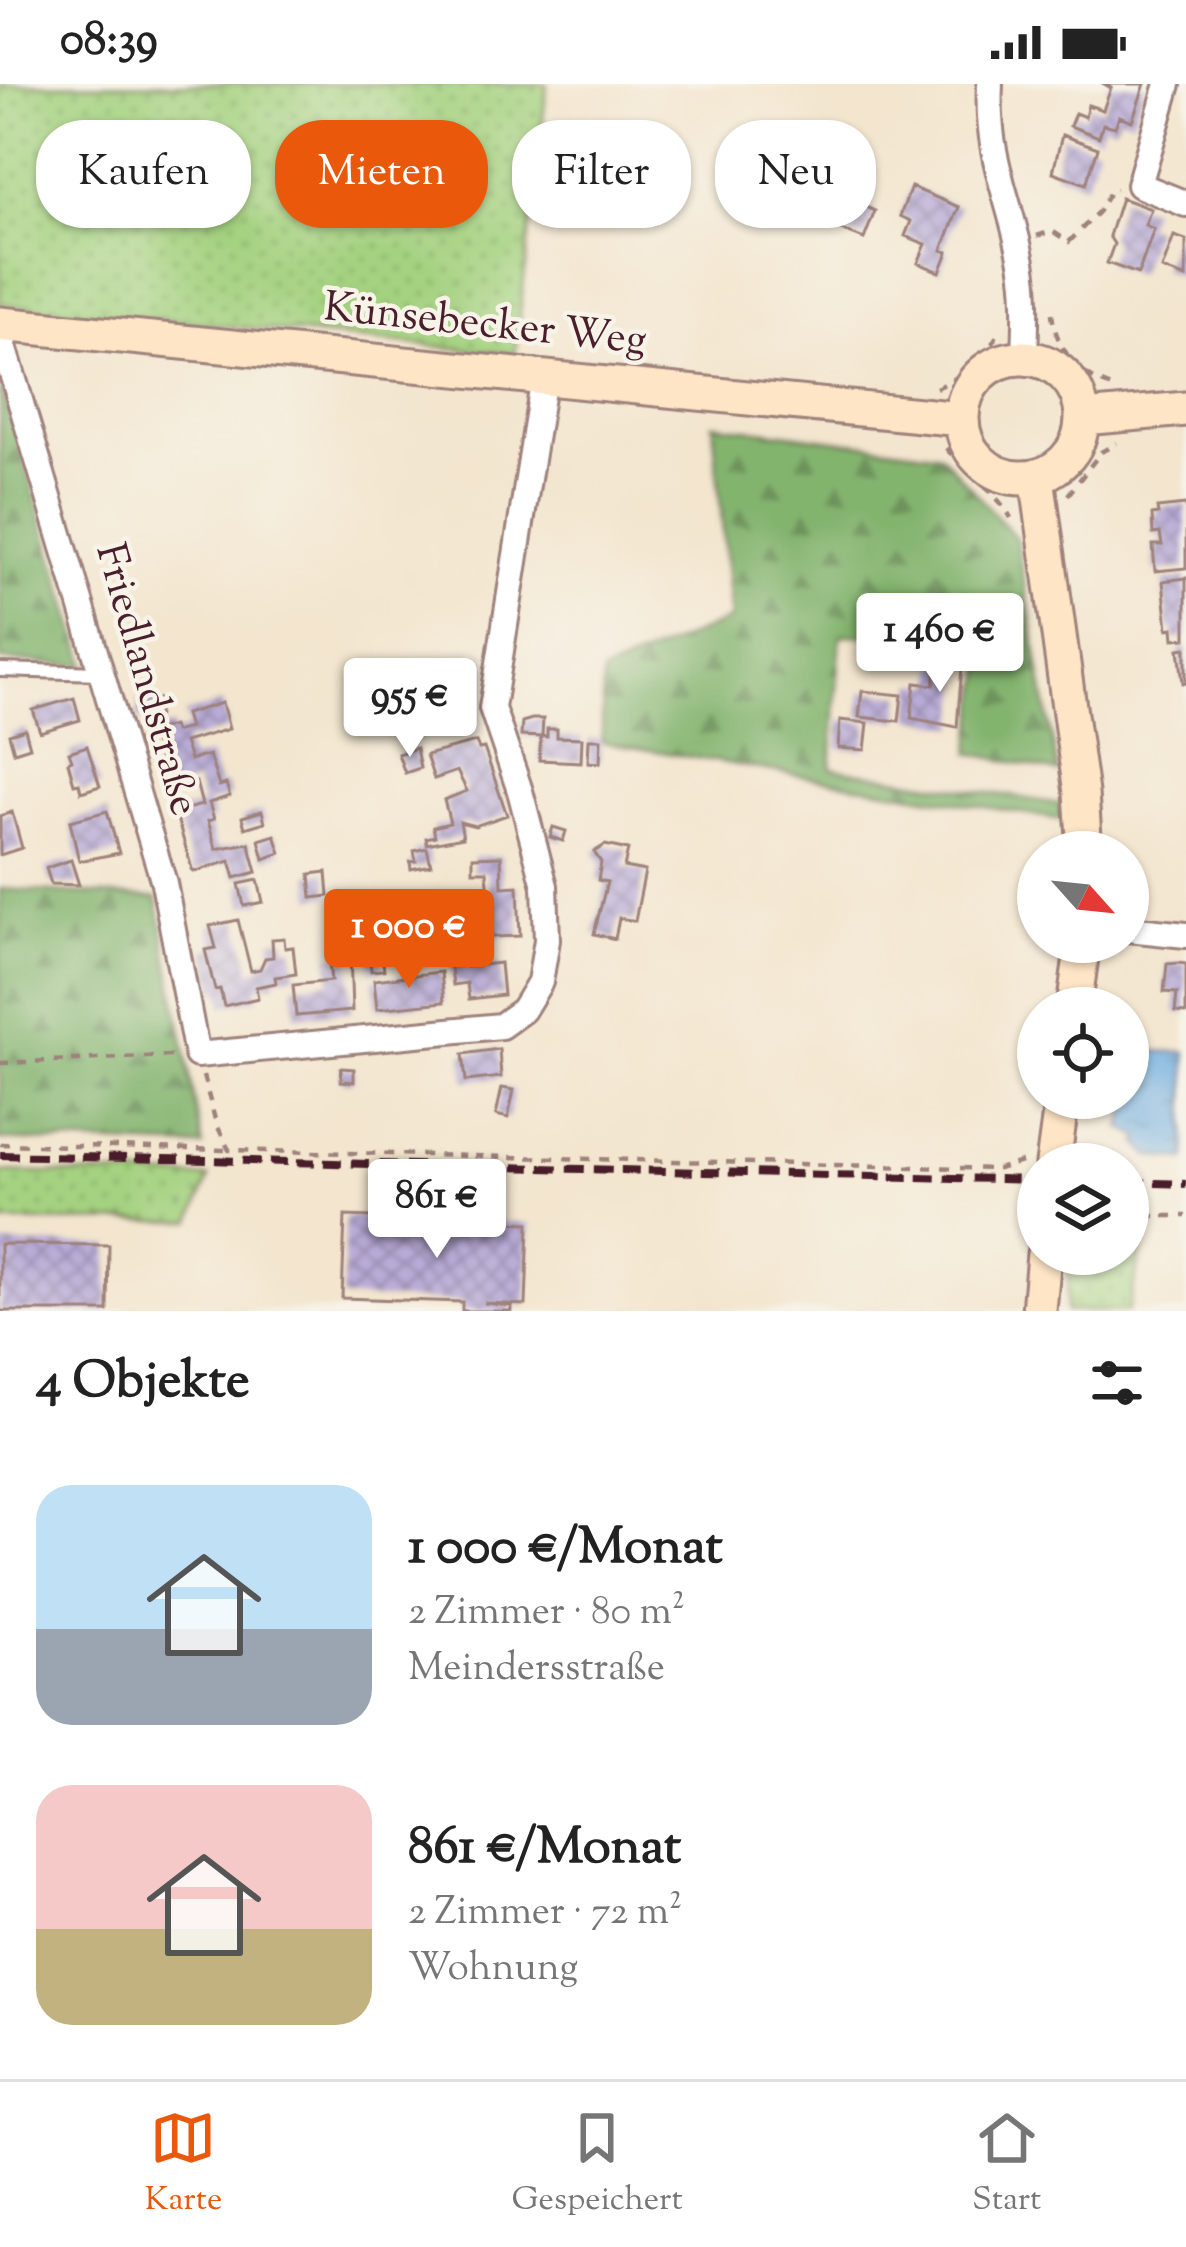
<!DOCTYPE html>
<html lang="de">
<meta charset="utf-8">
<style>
:root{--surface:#fff;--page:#f6f6f6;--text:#222;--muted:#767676;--line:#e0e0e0;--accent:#ea580c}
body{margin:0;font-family:"Sorts Mill Goudy",serif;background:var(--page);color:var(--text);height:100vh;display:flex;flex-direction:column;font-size:45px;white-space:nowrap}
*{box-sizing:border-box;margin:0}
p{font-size:39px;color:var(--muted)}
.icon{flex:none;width:66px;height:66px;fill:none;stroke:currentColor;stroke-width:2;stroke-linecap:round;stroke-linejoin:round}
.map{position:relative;height:1227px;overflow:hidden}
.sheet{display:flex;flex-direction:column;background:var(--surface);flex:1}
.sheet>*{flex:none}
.banner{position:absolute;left:36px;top:36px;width:1116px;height:108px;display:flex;gap:24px}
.needle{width:78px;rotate:117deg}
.buttons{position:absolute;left:1017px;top:747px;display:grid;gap:24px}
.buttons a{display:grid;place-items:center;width:132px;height:132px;border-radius:50%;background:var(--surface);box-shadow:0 3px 9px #0004;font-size:60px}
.price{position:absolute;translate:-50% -102px;padding:0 27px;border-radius:12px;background:#fff;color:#222;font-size:39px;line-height:78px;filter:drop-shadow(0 3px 6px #0008)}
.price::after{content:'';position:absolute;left:50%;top:72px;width:36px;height:27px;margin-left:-18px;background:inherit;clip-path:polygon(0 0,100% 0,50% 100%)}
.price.on{background:var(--accent);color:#fff}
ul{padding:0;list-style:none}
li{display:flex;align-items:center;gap:36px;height:300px;padding:0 36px}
li span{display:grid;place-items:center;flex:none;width:336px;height:240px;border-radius:36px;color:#555}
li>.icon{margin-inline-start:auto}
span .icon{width:144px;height:144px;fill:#fffc;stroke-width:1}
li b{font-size:51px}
h2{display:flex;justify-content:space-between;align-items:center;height:144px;padding:0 36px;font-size:51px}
.pill{padding:0 42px;border-radius:48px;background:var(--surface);box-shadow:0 3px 9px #0004;font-size:42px;line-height:108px}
.pill.on{background:var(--accent);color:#fff}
.status{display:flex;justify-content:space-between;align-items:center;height:84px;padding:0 60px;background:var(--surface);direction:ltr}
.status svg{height:33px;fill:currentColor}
.menu{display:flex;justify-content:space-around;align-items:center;height:168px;border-top:3px solid var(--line);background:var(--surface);font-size:33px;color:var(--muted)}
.menu a{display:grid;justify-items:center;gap:6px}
.menu .on{color:var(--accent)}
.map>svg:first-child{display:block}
</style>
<div class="status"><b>08:39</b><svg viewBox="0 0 49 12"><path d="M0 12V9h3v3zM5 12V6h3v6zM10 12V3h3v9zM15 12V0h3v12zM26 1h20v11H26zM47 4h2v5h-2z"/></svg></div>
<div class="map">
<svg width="1186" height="1227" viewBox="0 0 1186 1227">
<defs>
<pattern id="grass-dots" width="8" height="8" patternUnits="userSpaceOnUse" patternTransform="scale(3)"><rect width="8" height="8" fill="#a4d280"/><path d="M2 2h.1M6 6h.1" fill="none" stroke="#8fb46f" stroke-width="1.8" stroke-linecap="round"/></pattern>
<pattern id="forest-firs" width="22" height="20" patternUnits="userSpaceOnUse" patternTransform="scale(3)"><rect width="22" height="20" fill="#83b46e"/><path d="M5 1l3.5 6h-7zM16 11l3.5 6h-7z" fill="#6d925b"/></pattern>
<pattern id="water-ripples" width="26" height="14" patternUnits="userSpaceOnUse" patternTransform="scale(3)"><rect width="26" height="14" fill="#6faee2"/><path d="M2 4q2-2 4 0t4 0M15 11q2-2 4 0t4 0" fill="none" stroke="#5d8db7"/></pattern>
<pattern id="building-cross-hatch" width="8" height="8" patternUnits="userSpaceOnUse" patternTransform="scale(3)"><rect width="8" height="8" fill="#b9acd7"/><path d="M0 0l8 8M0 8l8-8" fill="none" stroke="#988baf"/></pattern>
</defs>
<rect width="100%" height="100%" fill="#f7f3e8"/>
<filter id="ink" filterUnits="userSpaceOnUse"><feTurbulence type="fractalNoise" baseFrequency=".00833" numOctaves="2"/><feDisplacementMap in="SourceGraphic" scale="24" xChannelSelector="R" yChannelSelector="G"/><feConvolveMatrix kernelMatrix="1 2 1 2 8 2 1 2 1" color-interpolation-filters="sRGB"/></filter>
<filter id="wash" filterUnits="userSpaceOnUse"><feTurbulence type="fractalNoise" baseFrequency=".004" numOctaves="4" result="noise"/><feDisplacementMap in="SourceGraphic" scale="48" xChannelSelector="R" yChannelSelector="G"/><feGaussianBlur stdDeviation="2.7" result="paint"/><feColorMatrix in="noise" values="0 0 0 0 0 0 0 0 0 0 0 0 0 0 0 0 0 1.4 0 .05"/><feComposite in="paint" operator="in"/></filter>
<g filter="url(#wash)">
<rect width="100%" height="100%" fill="#f3e5ce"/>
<path fill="url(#grass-dots)" stroke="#777856" stroke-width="3" d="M0,0h547l-32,270 -515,-50z
M0,1088l209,6 -17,43 -192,1z
M1128,1139h20l-20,88h-62l4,-57h58z"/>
<path fill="url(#forest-firs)" stroke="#666a4c" stroke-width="3" d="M0,299l87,283 -87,-6z
M713,340l227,30 76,84 42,234 -88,-19 18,-114 -147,-4 -10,133 229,36 3,16 -461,-78 1,-69 128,-54z
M0,805l157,9 46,249 -203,-7z"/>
<path fill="url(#water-ripples)" stroke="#5c6686" stroke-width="3" d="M1130,967l56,1v108l-36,-4 -11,-11 1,-8 -18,-9 4,-16 -9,-14h11z"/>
<g id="blocks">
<path fill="url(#building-cross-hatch)" d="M1104,0h41l-13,37 -13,-5 -4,11 -12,-3 -4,13 -29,-11 5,-13 10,4 3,-12 15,5 8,-22z
M1062,51l36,13 -12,36 -33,-12z
M821,94l15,17 -13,12 -16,-18z
M911,103l48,20 -17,43 6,2 -8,20 -22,-9 8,-19 -21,-8 6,-15 -11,-5z
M1121,114l30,11 -6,16 9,4 -16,45 -31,-11 7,-19 -5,-8z
M853,117l22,10 -11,28 -23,-9z
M1174,152l12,4v38l-24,-9z
M1186,421v63l-31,3 -2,-26h9l-2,-12 -7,1 -1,-19 6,-1 -1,-6z
M1186,494v60l-12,1 -1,-11 -5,1 -5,-48z
M1186,564v35h-3l-4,-34z
M948,570l15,1 -6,72 -46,-9 4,-35 19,2 2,-20 11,1z
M862,607l40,4 -3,26 -40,-4z
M139,613l21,2 -3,22 -20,-2z
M74,614l6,22 -40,12 -7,-22z
M222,619l7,26 -45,13 6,18 19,-5 10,31 7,-2 4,12 -21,7 5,16 -6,2 8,28 33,-6 8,29 -22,6 -5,-17 -37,11 -18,-60 27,-7 -6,-23 -27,9 -16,-53 7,-2 -2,-6 14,-4 2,6 15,-4 -4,-14z
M532,635h11l-1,17 5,1v-8h10v8l25,1 -1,24 -42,-2 2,-23 -20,-1 1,-14z
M840,636l28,3 -3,27 -27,-2z
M25,645l5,18 -16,5 -5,-18z
M589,655h12l-1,24 -12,-1z
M476,658l3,7 5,-1 23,67 -32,11 -15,-4 3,15 -36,7 -1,-6 9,-2 -2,-9 17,-4 -6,-23 23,-9 -10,-20 -23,8 -8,-24z
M87,662l13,40 -19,6 -2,-9 -5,1 -6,-22 4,-2 -3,-8z
M416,664l4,20 -15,5 -7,-19z
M107,727l12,42 -40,8 -9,-40z
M262,727l3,11 -20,6 -3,-11z
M12,728l10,36 -22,7v-39z
M553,743l13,4 -3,10 -13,-4z
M275,751l6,18 -17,6 -5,-19z
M605,761l23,5 -4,17 21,4 -10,50 -16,-3 -4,21 -21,-5 13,-52 -9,-2 3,-18 -7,-10z
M427,764l4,17 -20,4 -1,-7 6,-1 -2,-10z
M501,772l1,31 16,-1 2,50 -28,1 -5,-66h-14v-14z
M71,776l8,25 -28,-1 -5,-16z
M327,788l2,24 -17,2 -2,-24z
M258,796l5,22 -19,4 -5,-22z
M238,836l13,51 9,-2 5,-11 8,-1 -1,-18 12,-1 1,10 8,-1 3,27 -21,3 1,6 -20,4 2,11 -34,8 -4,-17 -5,1 -10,-40 11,-2 -6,-22z
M446,853l2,22 -22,3 -3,-22z
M380,858l4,28 -13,1 -3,-28z
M350,869l2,58 -56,5 -3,-31 38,-4 -3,-26z
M464,873l2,10 34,-4 3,32 -34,4 -2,-16 -14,2 -3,-27z
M1179,879l7,1v49l-11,-1 2,-19 -13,-1 3,-28z
M441,888l3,30 -67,7 -3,-29z
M499,965l2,28 -35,4 -3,-27z
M341,984l13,1v13l-13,-1z
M502,1004l12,2 -6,28 -12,-3z
M345,1132l184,7 -3,82 -42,-2 27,3v5h-49v-9l-120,-4z
M0,1160l109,1 -1,66h-108z"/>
</g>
</g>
<g filter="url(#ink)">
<use href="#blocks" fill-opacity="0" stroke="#9e827c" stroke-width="3"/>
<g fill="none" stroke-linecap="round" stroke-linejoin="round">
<g stroke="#9e827c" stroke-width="18">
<path id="lane" d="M0,586l101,3"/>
</g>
<g stroke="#9e827c" stroke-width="30">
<path id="street" d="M990,0c-4,74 19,110 32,178 6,31 4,64 3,96
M1168,0l-29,101 47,19
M0,249l164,550 33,172 304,-29 22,-16 17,-28 7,-42 -2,-54 -25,-95 -28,-83 52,-331
M1128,845l58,6"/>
</g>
<g stroke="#9e827c" stroke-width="39">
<path id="secondary" d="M0,240l961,95
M962 334a60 60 0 1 1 120 0a60 60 0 1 1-120 0Z
M1083,334l103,-9
M1037,393l44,316 4,59
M1074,924l9,-66
M1053,1080l9,-66
M1039,1227l5,-57"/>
</g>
<path stroke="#9e827c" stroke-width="4.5" stroke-dasharray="9 9" stroke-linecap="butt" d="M1037,152l15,-5 17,11 30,-31 12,-21 5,-1
M1052,229c3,34 26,63 60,74
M936,304c27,-12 54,-32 64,-60
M946,364c20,25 52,45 65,70
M1068,411l33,-43 16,-9
M0,979l171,-7
M203,992l13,47 13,27 769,19 27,-8
M0,1060l229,6
M1128,1132h58"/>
<use href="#lane" stroke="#fff" stroke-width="12"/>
<use href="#street" stroke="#fff" stroke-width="24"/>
<use href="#secondary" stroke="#fde5c5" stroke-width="33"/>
<path stroke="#4a1f2b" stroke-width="8" stroke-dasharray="18 9" stroke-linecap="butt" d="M0,1071l1038,25
M1128,1098l58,2"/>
</g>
</g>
<g text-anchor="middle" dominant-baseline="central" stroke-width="9" stroke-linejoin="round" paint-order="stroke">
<g font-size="42" fill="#4a1f2b" stroke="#f7f3e8">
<text transform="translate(485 242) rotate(6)">Künsebecker Weg</text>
<text transform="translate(145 596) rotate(74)">Friedlandstraße</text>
</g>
</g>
</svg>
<div class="buttons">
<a><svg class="needle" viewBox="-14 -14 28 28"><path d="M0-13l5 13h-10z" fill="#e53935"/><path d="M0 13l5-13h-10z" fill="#767676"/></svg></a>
<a><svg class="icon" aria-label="locate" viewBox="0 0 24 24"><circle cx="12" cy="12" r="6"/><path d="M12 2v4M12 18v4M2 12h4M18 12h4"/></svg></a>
<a><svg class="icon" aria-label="layers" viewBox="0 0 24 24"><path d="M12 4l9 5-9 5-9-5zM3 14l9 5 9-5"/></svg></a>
</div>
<b class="price" style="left:940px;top:611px">1 460 €</b>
<b class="price" style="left:410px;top:676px">955 €</b>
<b class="price on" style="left:409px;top:907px">1 000 €</b>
<b class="price" style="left:437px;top:1177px">861 €</b>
<div class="banner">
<a class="pill">Kaufen</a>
<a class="pill on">Mieten</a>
<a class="pill">Filter</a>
<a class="pill">Neu</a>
</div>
</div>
<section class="sheet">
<h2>4 Objekte<svg class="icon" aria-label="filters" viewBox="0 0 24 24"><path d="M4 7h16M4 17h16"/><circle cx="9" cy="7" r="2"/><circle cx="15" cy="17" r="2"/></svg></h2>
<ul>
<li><span style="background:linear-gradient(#bfe0f5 60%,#9aa5b1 0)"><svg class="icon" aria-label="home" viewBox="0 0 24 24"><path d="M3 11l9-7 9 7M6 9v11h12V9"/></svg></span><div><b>1 000 €/Monat</b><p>2 Zimmer · 80 m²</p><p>Meindersstraße</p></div></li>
<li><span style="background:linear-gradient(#f6c9c9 60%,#c2b280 0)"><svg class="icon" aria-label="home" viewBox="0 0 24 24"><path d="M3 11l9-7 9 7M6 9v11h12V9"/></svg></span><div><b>861 €/Monat</b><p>2 Zimmer · 72 m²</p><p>Wohnung</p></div></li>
</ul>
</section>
<nav class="menu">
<a class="on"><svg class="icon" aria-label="map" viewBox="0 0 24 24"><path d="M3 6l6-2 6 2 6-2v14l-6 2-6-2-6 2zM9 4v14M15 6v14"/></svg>Karte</a>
<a><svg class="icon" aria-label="saved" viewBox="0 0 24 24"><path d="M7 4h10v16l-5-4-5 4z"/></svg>Gespeichert</a>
<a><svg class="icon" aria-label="home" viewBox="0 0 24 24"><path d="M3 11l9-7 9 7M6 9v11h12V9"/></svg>Start</a>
</nav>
